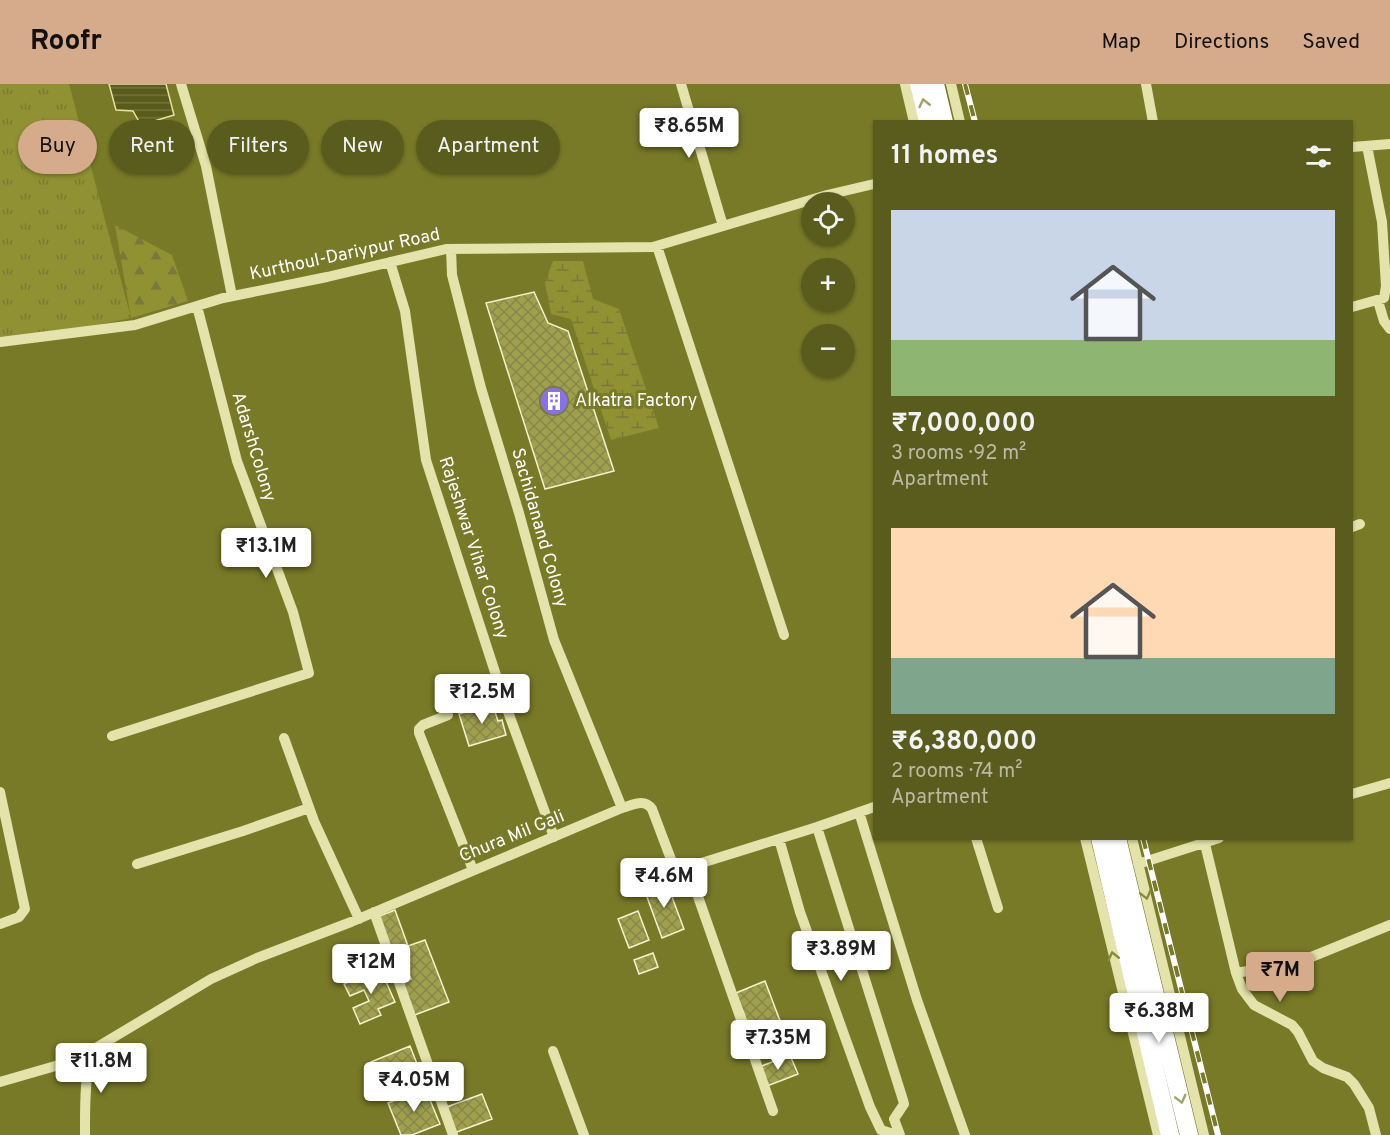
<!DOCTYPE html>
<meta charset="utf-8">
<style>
:root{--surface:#5a5c1d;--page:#63652a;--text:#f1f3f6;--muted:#b8baa4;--accent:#d6ab8b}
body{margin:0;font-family:Overpass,sans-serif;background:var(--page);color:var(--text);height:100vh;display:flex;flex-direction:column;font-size:22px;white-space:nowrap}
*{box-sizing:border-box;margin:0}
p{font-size:20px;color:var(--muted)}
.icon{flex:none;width:33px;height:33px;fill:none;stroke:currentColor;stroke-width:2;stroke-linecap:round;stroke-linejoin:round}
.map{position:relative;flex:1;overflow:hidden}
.drawer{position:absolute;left:873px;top:36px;width:480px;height:720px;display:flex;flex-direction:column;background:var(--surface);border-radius:0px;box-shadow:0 2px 4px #0004}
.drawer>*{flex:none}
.guide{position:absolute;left:18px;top:36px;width:570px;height:54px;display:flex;gap:12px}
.buttons{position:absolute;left:801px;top:108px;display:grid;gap:12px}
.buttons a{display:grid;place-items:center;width:54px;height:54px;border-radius:50%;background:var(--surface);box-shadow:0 2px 4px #0004;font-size:30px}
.price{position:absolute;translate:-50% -51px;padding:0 14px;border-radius:6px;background:#fff;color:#222;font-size:20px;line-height:39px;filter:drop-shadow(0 2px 3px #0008)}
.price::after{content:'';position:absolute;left:50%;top:36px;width:18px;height:14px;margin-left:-9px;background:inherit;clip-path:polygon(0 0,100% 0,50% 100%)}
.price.on{background:var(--accent);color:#111}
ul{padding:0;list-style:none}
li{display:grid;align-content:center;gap:12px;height:318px;padding:0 18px}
li span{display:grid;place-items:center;height:186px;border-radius:0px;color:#555}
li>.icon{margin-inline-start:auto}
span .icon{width:108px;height:108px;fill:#fffc;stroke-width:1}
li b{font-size:26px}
h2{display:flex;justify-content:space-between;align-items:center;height:72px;padding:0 18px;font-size:26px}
.tag{padding:0 21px;border-radius:27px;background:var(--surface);box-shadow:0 2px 4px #0004;font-size:21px;line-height:54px}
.tag.on{background:var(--accent);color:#111}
header{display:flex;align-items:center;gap:36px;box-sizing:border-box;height:84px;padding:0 30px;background:var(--accent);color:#111}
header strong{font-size:28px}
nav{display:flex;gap:33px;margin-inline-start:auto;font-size:21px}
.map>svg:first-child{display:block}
</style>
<header>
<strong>Roofr</strong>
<nav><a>Map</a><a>Directions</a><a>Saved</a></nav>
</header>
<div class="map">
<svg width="1390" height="1051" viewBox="0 0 1390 1051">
<defs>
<pattern id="grass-tufts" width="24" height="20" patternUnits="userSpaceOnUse" patternTransform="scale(1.5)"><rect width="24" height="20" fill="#909132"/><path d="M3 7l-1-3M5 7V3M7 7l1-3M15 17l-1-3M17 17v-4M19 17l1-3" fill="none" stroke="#78793b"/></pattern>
<pattern id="forest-firs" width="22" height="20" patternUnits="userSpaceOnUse" patternTransform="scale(1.5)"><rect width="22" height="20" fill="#909132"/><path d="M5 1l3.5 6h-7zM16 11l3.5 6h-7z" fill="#78793b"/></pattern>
<pattern id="wetland-marsh" width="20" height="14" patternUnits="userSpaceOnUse" patternTransform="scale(1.5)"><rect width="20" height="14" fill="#909132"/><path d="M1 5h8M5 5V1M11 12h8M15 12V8" fill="none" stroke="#78793b"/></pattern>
<pattern id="water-rules" width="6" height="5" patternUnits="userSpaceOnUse" patternTransform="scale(1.5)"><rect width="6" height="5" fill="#595b1b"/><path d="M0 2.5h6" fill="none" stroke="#72743d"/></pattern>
<pattern id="building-cross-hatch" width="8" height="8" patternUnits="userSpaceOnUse" patternTransform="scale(1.5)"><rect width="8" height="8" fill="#a0a04c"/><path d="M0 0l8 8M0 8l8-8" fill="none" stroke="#87874c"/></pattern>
</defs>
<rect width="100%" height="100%" fill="#787a27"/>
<path fill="url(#grass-tufts)" d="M0,0h69l62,234 -131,27z"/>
<path fill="url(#forest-firs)" d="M115,141l57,30 16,46 -57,17z"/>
<path fill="url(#wetland-marsh)" d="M553,177h30l10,38 26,10 40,119 -48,12 -40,-121 -20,-5 -6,-31z"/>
<path fill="url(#water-rules)" stroke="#e4e39f" stroke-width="1.5" d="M109,0h57l8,31 -33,10 -8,-14 -17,-1z"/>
<path fill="url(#building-cross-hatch)" stroke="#f3f3cd" stroke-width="1.5" d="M534,208l14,31 20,8 46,140 -69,18 -59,-186z
M496,619l2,8 -3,1 3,9 4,-1 4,15 -37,11 -10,-32z
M666,797l18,48 -22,9 -18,-49z
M395,826l13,36 17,-6 24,62 -37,14 -13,-33 12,-4 -6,-15 -9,3 -19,-50z
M638,827l11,29 -20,8 -11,-29z
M653,869l5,14 -19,7 -5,-14z
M380,884l15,34 -17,7 3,6 -21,9 -7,-16 16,-7 -5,-11 -14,6 -6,-12z
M765,897l23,61 -29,11 -23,-60z
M410,962l11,28 -39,16 -11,-28z
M790,971l8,19 -31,12 -8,-19z
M425,1004l15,36 -28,11h-11l-13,-32z
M482,1010l10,25 -38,14 -10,-25z"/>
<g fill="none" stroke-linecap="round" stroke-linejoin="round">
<path stroke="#e3e3ab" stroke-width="10" d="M181,0l25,82 26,130
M681,0l42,142
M905,0l9,38
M951,0l9,38
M1146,0l7,38
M1352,63l38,-3
M657,162l127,389
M451,165l1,26 29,113 38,125 35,127 68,168
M390,178l15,49 21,149 81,249 47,128
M1378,217l6,20 6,8
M1352,223l32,-9 2,-12 -4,-64 -15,-76
M0,258l135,-17 88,-27 104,-21 119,-28 207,-2 174,-52 47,-11
M1352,443l8,-3
M448,631l-25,10 -4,4v4l54,137
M112,652l197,-63 -16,-61 -56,-151 -40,-155
M284,654l30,83 45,98
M0,708l25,117 -6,8 -19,7
M1352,710l38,-11
M859,728l58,188 48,135
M817,743l86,273 1,4 -10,15 6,16
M976,754l22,70
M1085,754l73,297
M1132,754l72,297
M779,755l21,73 70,195 11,23 16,5
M1205,760l31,129 6,16 12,16 38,20 6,7 15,29 10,7 24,9 7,7 15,24 7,27
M137,780l106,-33 66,-23
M1138,780l81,-26
M688,784l85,243
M374,828l79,223
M1236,889l63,-11 91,-37
M553,967l31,84
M0,998l90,-26
M85,1051c0,-20 -1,-70 9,-86l117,-70 46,-21 94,-36 271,-114c11,-3 22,-10 30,1l20,53 7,8 138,-43 57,-20"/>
<path stroke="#fff" stroke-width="18" d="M919,0l9,38
M935,0l9,38"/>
<g stroke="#fff" stroke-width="6">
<path id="rail" d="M965,0l10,38
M1143,754l75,297"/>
</g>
<use href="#rail" stroke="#787a27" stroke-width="4" stroke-dasharray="11" stroke-linecap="butt"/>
<path stroke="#fff" stroke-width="18" d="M1100,754l70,297
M1117,754l72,297"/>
</g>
<defs><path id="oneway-chevron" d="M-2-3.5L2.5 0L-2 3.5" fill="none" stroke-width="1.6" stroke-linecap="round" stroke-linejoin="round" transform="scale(1.5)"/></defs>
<g stroke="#a0a268">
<use href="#oneway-chevron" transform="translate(924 19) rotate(-103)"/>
<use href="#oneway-chevron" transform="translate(1181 1015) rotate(76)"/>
</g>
<g stroke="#888a3b">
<use href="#oneway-chevron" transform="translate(1146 811) rotate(76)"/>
<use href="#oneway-chevron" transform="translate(1113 872) rotate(-103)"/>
</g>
<defs>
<g id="building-disc" transform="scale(1.5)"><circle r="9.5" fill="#8671eb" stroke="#787a27"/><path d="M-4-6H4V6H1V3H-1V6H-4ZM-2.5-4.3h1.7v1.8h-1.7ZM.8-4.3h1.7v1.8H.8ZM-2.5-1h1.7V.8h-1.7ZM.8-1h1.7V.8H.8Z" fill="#fff"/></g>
</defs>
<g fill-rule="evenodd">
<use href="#building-disc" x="554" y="317"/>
</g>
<g text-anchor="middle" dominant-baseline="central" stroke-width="6" stroke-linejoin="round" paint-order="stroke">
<g font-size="18" fill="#fff" stroke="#787a27">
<text transform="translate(345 171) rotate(-12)">Kurthoul-Dariypur Road</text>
<text transform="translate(253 363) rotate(73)">AdarshColony</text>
<text transform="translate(539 444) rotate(74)">Sachidanand Colony</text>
<text transform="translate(473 464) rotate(72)">Rajeshwar Vihar Colony</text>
<text transform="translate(512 753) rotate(-22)">Chura Mil Gali</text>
</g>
<g font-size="18" fill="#fff" stroke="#787a27" text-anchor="start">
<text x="575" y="317">Alkatra Factory</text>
</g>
</g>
</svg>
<div class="buttons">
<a><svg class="icon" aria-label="locate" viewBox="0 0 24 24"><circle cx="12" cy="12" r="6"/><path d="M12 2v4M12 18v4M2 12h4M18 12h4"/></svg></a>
<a>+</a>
<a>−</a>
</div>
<b class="price" style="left:689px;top:75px">₹8.65M</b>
<b class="price" style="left:266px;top:495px">₹13.1M</b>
<b class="price" style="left:482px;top:641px">₹12.5M</b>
<b class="price" style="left:664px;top:825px">₹4.6M</b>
<b class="price" style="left:841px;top:898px">₹3.89M</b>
<b class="price" style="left:371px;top:911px">₹12M</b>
<b class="price on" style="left:1280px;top:919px">₹7M</b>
<b class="price" style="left:1159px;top:960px">₹6.38M</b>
<b class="price" style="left:778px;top:987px">₹7.35M</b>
<b class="price" style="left:101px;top:1010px">₹11.8M</b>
<b class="price" style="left:414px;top:1029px">₹4.05M</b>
<div class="guide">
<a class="tag on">Buy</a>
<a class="tag">Rent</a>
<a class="tag">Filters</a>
<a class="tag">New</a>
<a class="tag">Apartment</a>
</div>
<section class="drawer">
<h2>11 homes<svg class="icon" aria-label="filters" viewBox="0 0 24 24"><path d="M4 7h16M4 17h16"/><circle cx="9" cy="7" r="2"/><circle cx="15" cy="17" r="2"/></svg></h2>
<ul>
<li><span style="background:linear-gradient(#c9d6e8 70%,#8fb573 0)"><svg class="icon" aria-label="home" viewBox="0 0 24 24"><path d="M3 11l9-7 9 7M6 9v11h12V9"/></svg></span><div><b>₹7,000,000</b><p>3 rooms · 92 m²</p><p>Apartment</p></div></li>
<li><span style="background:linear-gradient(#ffd9b3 70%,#7fa58c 0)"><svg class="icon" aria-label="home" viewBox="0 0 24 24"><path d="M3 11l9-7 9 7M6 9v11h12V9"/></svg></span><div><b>₹6,380,000</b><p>2 rooms · 74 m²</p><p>Apartment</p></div></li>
</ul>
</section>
</div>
